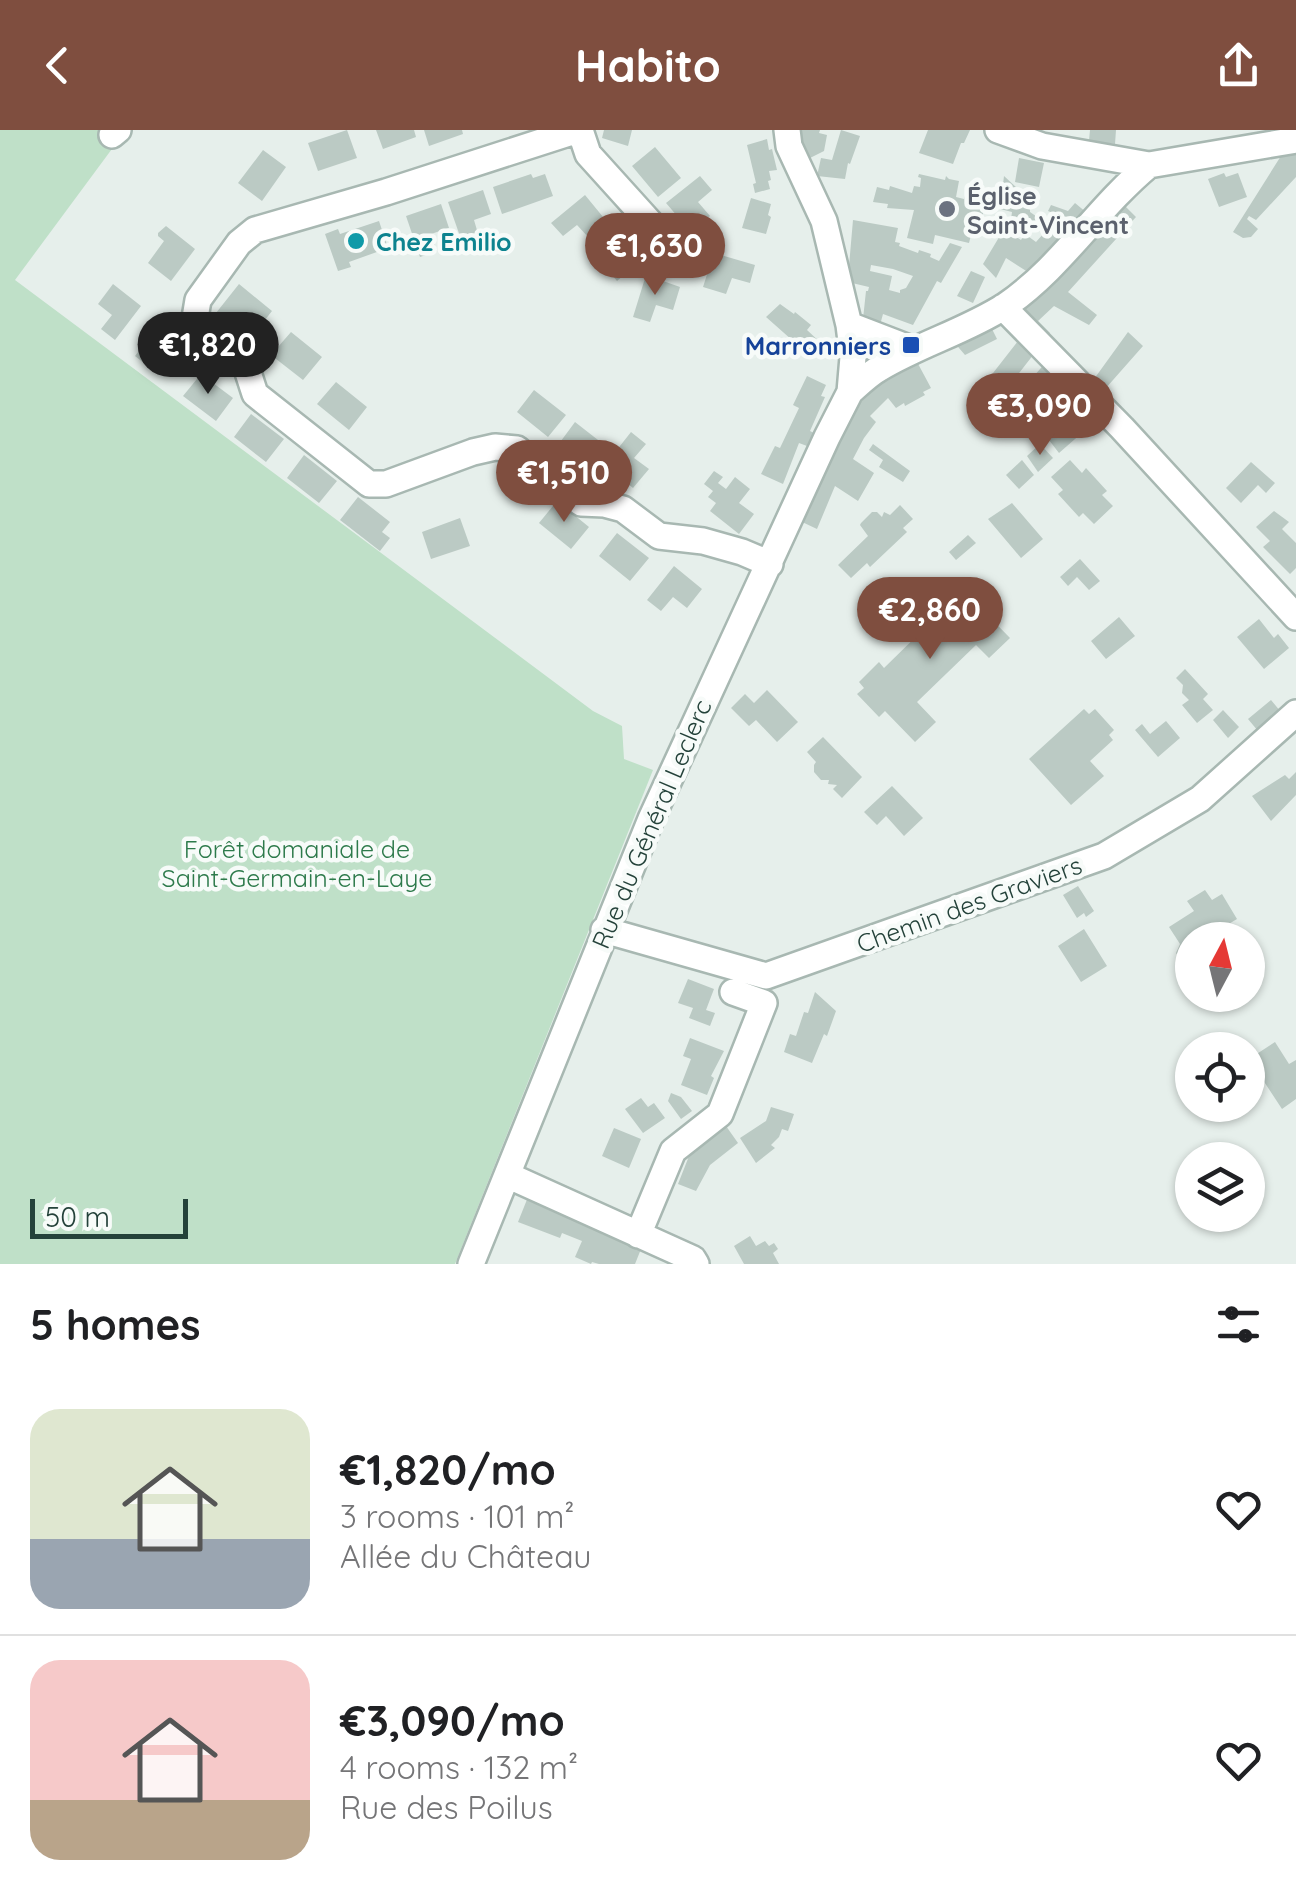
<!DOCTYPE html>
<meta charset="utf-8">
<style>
:root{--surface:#fff;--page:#f6f6f6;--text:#202124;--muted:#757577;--line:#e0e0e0;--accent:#7f4e3f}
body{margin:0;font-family:Quicksand,sans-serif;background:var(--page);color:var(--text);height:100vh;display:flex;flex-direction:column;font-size:38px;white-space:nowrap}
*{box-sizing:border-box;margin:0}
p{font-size:32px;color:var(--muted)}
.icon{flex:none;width:55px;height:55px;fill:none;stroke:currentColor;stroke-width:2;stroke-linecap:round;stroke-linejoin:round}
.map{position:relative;height:1134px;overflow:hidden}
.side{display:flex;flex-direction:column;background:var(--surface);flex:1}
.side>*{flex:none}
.needle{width:65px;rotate:7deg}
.tools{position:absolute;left:1175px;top:792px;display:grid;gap:20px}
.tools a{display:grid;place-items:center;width:90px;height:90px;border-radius:50%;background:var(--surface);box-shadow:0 2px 8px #0004;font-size:50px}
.scale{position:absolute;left:30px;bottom:25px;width:158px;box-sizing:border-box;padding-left:10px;border:5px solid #24423a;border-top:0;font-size:28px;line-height:35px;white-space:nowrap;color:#24423a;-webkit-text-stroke:8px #f7fbf9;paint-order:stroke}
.price{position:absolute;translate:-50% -85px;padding:0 22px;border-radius:35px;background:var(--accent);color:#fff;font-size:32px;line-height:65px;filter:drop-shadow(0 2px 5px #0008)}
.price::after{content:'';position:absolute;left:50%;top:60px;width:30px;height:22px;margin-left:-15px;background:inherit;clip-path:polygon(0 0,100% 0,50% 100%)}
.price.active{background:#222;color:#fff}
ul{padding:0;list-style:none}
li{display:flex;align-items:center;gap:30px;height:250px;padding:0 30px}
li+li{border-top:2px solid var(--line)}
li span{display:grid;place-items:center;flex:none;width:280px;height:200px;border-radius:30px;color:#555}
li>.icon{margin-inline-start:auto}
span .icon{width:120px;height:120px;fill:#fffc;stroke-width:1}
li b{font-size:42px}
h2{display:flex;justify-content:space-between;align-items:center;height:120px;padding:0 30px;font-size:42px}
header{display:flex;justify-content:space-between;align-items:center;height:130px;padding:0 30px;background:var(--accent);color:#fff;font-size:45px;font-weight:800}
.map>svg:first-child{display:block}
</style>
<header><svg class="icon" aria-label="back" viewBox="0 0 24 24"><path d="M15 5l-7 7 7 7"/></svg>Habito<svg class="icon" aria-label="share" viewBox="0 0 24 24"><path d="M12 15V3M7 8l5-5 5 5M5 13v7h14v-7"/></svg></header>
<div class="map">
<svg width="1296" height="1134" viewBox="0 0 1296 1134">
<rect width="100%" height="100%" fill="#e6efeb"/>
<path fill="#bfe0c8" d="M0,0h119l4,4 -108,146 578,431 29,15 2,33 29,11 -198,494h-455z"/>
<path fill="#bbcac4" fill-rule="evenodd" d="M347,0l10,28 -39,13 -10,-28z
M376,0h38l2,7 -33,12z
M424,0h38l1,4 -34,12z
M604,0h28l-4,16 -26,-8z
M800,0h20l-1,3 8,2 -3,16 -20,10 -5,-14z
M841,0l19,6 -10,28 -2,-1 -3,16 -28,-3 4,-18 11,2z
M928,0h42l-6,13h-3l-8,21 -34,-11z
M1090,0h26l-1,14 -26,-3z
M767,9l2,11 3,-1 5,21 -8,1 2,9 -3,1 2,8 -15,4 -2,-9 3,-1 -9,-38z
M1296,16v31l-40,43 -7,-4 -2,3 11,10 -7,8 -8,1 -10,-6 53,-84z
M655,17l26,31 -23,19 -26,-31z
M263,20l23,17 -24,34 -24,-18z
M1019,28l25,5 -5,24 -24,-5z
M1224,43l2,4 12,-4 9,24 -28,10 -11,-28z
M531,44l2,4 12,-4 8,22 -51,18 -9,-27z
M919,44l26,6 1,-4 3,3 10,2 -3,16 8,2 2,-7 2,1 -1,7 11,3 5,9v4l-4,8 -6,3 -4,16 -34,-8 -2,9 -26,-6 7,-28 -27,-2 1,-4 -15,-2 4,-15 12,3 1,-4 22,7 2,-7 6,1 1,-9 -3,-1z
M700,46l12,14 -14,12 12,14 -20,15 -24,-28z
M1004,46l13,12 -1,6 11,3 -2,11 5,1v3l23,16 10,-11 -15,-6 3,-6 17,6 7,-8 12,10 -43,42 -13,19 -25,-16 -10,20 -13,-14 21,-35 17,11 4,-6 11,8 8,-9 -33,-14 1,-7 -12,-3z
M483,60l8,24 -17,6 5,17 -17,5 -14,-40z
M585,65l23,28 -19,15 -12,-13 -14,11 -12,-13z
M751,68l20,6 -3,11 3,2 -5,17 -24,-6z
M441,74l8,24 -18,6 6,17 -17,6 -14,-41z
M1123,74l13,13 -68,75 29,23 -8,10 -35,-19 -16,15 12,12 -8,8 -27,-28z
M853,90l45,8 -3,14 5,1 -1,3 19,7 1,-3 12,4 -1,3 9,4 11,-18 12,4 -21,36 -4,-2 -24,44 -30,-11 -3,11 -17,-6 3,-28h2l1,-4 -17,-4 -3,-17zM871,135l22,4 20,7 -7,12 -6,2v3l-11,-3 3,-14 -22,-5z
M379,91l9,27 -39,14 2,5 -13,4 -13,-37 13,-5 2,5z
M166,96l29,23 -24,32 -23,-18 16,-22 -6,-5v-3z
M614,100l26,31 -23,20 -26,-32z
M714,123l41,12 -5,18 -18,-5 -6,16 -23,-7z
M971,141l14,6 -12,26 -16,-7z
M646,145l34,12 -7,23 -17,-5 -6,17 -17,-5z
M113,154l28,22 -26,34 -14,-11 11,-14 -14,-11z
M239,154l33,27 -11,14 -15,-12 -12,15 -18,-15z
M780,174l14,10 1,-2 16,13 -4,5 15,14 -12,12 -44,-39z
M161,192l28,22 -15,20 -14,-11 -11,14 -14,-11z
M989,193l8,16 -32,16 -12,-14z
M291,202l31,25 -19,23 -32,-25z
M1128,202l15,14 -45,51 -9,-11z
M1022,206l15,14 -35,45 -16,-13z
M916,230l15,28 -8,4 2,3 -20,11 -1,-3 -8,5 -8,-10 -18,18 6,6 -12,16 -11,21 21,14 -16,28 -23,-15 -18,43 -17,-8 30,-76 25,-36 22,-25z
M1048,230l23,22 -12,12 -15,-12 -10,10 8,9 1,-2 9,9 24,-20 15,15 -19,16 11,13 -24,21 -31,-40 -17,-11z
M201,244l32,24 -17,23 -33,-25z
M807,246l19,9 -5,11 4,1 -15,34 4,2 -7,13 -8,-3 -16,41 -22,-10 14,-28 5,2 19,-40 -6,-3z
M336,252l31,25 -18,23 -32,-26z
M534,260l32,25 -18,22 -31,-25z
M251,284l33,25 -18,23 -32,-25z
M575,292l32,25 -18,23 -31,-25z
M631,302l15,12 -12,14 15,11 -16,19 -28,-23z
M873,314l37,27 -7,11 -24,-15 4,-7 -14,-10z
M1040,314l13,14 -15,14 -11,-16z
M304,325l33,26 -18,22 -32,-25z
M1022,330l12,15 -15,14 -13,-14z
M1070,330l12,13 4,-5 21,23 -5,4 11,11 -19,18 -11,-11 -4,4 -21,-23 5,-4 -12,-13z
M1251,332l24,21 -9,10 -8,-8 -17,18 -15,-15z
M714,341l9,6 -5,6 8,6 9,-12 15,12 -11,14 15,11 -15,20 -29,-23 6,-8 -8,-6 5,-6 -9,-7z
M358,367l32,25 -8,10 8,6 -10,13 -40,-31z
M557,371l32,26 -18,22 -32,-26z
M1012,373l31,36 -22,19 -33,-39z
M900,375l13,14 -10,9 4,4 -37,35 -3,-4 -16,15 -13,-13 30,-29 -8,-11 1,-2 11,-11h5l5,5 2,-5 6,3z
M1274,381l15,11 -7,7 14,14v25l-6,6 -27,-27 7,-6 -14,-14z
M460,388l10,28 -39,13 -9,-27z
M617,403l32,25 -19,23 -31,-25z
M968,405l8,8 -20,17 -7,-8z
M1080,429l20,22 -11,9 -12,-13 -9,9 -8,-9z
M674,436l28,23 -15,19 -14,-11 -12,14 -14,-11z
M964,461l46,47 -21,20 -13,-13 -59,57 19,20 -21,20 -30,-31 -6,6 -22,-23 7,-6 -5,-6 20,-20 5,6 48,-47 -5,-5 23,-21 5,5z
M1119,487l16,19 -29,23 -15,-18z
M1259,489l15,19 4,-4 11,14 -25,21 -27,-32z
M1185,539l23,25 -5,5 10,11 -16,13 -15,-18 7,-5 -7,-7 1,-8 -7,-7z
M767,560l31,32 -21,20 -21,-22 -7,6 -18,-18 14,-14 9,9z
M1271,570l10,12 -23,19 -10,-12z
M1084,579l5,5 6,-5 19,21 -5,5 4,5 -23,21 14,15 -33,29 -42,-46z
M1223,580l16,17 -11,11 -15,-18z
M1166,591l14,17 -22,19 -23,-27 7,-6 8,10z
M823,607l39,40 -20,21 -9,-9 4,-4 -9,-1 1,-4h-8l-7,-8v-7l2,-3 -9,-10z
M1296,642v23l-25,26 -19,-25 33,-21 4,4z
M892,656l31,32 -19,18 -18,-20 -9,9 -13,-13z
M1078,756l16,25 -8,6 -2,-4 -7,5 -14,-23z
M1205,760l7,10 10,-6 15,25 -15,9 4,7 -9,5h-5l-3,-4 -6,4h-11l-1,16 -6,4 -6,-2 -3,-5 4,-9 -11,-17 25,-16 -7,-10z
M1084,799l23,37 -26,16 -23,-36z
M688,849l26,10 -8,21 9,3 -5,13 -21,-8 4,-10 -15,-5z
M815,862l21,19 -9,25 -3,-2 -12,29 -28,-11 6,-18 6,2 8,-24 4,1z
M690,908l34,13 -13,25 3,2 -7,17 -26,-10 10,-26 -8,-3z
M1275,912l14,22 7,-4v39l-14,10 -33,-50z
M671,963l10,4 11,14 -11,8 -13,-18z
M641,968l7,9 6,-4 11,15 -22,15 -18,-24z
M771,977l23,7 -6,17 -6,-2 -3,8 -8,8 4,3 -19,15 -16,-25 26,-17z
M726,996l12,17 -28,22 -14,26 -18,-7 13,-33z
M614,998l27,11 -12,29 -27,-12z
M528,1067l77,31 -3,6 39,15 -6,15h-36l-7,-2 -1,2 -16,-7 7,-16 -20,-8 -2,5 -42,-16z
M750,1106l6,10 9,-5 4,5 5,-3 4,6 -5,4 6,11h-35l-10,-18z"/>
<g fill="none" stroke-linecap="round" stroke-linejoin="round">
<g stroke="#a8b8b2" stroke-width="30">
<path id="street" d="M578,0l-192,62 -131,38 -16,13 -41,57 -3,18 11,15 39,30 10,31 114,90h17l87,-32 22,-5 22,2 64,54 23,1 19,5 36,27 44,5 39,11 28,12
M580,0l8,24 85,94
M998,0l44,16 107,19 147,-25
M112,5l6,-5
M1003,177l119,121 174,189
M849,195l65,25
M850,262c9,-8 19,-18 30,-24 40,-24 86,-37 125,-62 56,-38 92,-98 144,-141
M604,800l162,46 338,-120 96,-57 96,-86
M507,1045l186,84 3,5
M638,1105l35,-84 47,-37 44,-111 -31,-11
M471,1134l180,-445 176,-382 23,-45 3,-35 -4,-32 -25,-104 -35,-75 -2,-16"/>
</g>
<use href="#street" stroke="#fff" stroke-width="25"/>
</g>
<circle fill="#6b7280" stroke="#f7fbf9" stroke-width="4" cx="947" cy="79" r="10"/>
<circle fill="#0f9aa8" stroke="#f7fbf9" stroke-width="4" cx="356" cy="111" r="10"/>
<rect fill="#1a4fb4" stroke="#f7fbf9" stroke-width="4" x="901" y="205" width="20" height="20" rx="5"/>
<g text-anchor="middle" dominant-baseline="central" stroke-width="9" stroke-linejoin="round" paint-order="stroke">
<g font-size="25" font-weight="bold" fill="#5b616d" stroke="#f7fbf9" text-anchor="start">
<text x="967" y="65">Église<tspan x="967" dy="29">Saint-Vincent</tspan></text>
</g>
<g font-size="25" font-weight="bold" fill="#0d838f" stroke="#f7fbf9" text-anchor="start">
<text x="376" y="111">Chez Emilio</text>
</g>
<g font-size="25" font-weight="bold" fill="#164399" stroke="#f7fbf9" text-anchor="end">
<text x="891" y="215">Marronniers</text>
</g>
<g font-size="25" fill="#24423a" stroke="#f7fbf9">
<text transform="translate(651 694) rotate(-67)">Rue du Général Leclerc</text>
<text transform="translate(969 774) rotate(-20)">Chemin des Graviers</text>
</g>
<g font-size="25" fill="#2d7a4b" stroke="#f7fbf9">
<text x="297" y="718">Forêt domaniale de<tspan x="297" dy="29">Saint-Germain-en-Laye</tspan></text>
</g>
</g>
</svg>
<div class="tools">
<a><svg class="needle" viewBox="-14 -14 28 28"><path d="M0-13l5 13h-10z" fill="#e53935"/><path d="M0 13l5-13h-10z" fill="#757577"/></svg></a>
<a><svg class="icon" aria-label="locate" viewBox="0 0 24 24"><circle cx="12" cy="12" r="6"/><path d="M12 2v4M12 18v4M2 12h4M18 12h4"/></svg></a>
<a><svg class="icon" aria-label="layers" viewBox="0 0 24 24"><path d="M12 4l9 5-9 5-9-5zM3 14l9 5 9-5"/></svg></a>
</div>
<div class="scale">50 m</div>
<b class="price" style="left:655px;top:168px">€1,630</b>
<b class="price active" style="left:208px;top:267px">€1,820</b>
<b class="price" style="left:1040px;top:328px">€3,090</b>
<b class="price" style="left:564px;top:395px">€1,510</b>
<b class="price" style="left:930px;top:532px">€2,860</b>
</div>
<section class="side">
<h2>5 homes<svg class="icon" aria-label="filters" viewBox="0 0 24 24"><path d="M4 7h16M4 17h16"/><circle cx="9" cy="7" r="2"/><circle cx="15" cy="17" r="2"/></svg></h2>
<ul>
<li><span style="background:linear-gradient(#dfe7d0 65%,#9aa5b1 0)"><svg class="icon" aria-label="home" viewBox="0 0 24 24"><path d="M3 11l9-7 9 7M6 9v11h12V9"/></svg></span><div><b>€1,820/mo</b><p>3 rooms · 101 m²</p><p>Allée du Château</p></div><svg class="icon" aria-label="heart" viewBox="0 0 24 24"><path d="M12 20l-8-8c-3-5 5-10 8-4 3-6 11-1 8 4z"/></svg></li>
<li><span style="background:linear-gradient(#f6c9c9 70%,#b9a48a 0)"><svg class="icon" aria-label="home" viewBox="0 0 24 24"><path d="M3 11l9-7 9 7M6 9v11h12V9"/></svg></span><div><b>€3,090/mo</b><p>4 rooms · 132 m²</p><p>Rue des Poilus</p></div><svg class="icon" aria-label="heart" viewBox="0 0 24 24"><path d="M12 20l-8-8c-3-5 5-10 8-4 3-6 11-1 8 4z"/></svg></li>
</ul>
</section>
